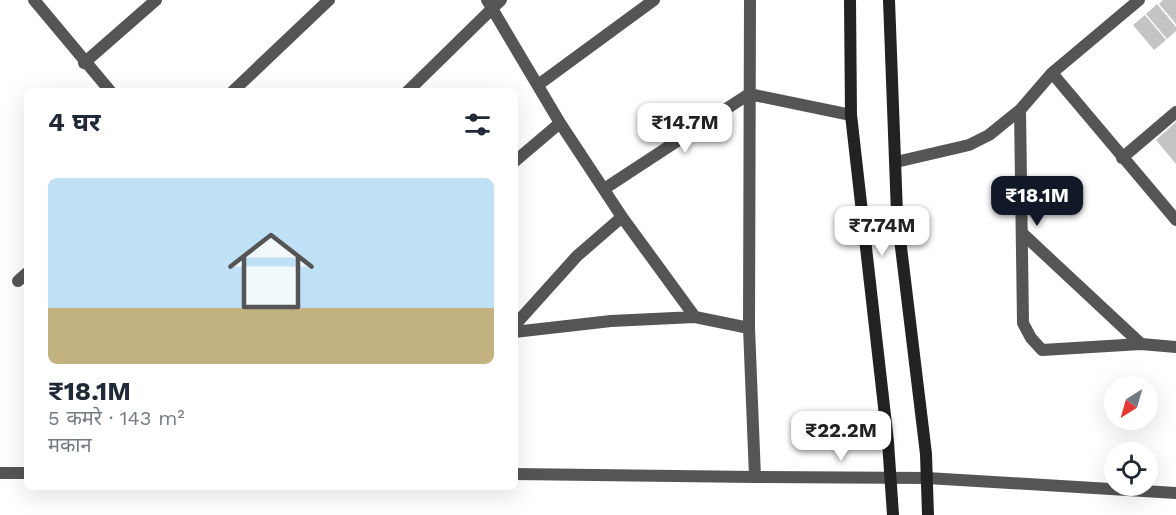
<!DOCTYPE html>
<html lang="hi">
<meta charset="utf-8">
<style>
:root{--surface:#fff;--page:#f2f2f3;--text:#1f2937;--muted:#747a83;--line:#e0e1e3;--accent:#111827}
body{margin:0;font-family:"Work Sans","Noto Sans Devanagari",sans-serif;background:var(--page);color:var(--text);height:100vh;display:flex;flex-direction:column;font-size:22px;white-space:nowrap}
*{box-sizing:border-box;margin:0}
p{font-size:20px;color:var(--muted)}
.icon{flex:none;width:33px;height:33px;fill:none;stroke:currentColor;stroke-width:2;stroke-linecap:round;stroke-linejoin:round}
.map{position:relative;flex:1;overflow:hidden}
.details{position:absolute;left:24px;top:88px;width:494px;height:402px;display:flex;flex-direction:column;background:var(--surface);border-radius:9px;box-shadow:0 6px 24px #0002}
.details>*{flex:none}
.needle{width:39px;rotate:217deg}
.controls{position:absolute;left:1104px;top:376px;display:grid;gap:12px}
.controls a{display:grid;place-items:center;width:54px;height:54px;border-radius:50%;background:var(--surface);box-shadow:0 6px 24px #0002;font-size:30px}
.price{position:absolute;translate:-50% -51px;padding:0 14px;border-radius:12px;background:#fff;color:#222;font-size:20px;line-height:39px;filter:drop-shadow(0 2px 3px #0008)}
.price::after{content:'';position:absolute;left:50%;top:36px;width:18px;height:14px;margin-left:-9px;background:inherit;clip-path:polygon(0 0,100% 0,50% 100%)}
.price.on{background:var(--accent);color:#fff}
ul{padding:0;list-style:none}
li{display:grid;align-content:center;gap:12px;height:318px;padding:0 24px}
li+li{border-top:2px solid var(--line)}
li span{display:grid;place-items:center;height:186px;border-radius:9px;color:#555}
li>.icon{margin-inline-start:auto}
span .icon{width:108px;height:108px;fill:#fffc;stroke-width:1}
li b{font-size:26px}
h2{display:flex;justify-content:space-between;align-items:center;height:72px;padding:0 24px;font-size:26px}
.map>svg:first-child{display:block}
</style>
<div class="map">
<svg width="1176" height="515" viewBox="0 0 1176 515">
<rect width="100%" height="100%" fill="#fff"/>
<path fill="#c4c4c4" d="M1163,0h13v24l-17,-20z
M1157,4l19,23v4l-9,8 -21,-25z
M1145,15l21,25 -12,10 -21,-25z
M1176,122v42l-20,-24z"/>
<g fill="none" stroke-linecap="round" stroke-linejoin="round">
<path stroke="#555" stroke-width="12" d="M34,0l77,92
M487,0l73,123 62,94 73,100 -84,4 -97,11
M84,63l72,-63
M1052,73l124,147
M538,85l116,-85
M232,92l97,-92
M407,92l94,-92
M1020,110l3,213 8,15 11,12 99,-6 35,3
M1122,158l54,-46
M514,162l46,-39
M896,162l73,-17 20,-10 31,-25 32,-37 87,-73
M604,189l145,-95 102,21
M1022,233l119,111
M18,281l9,-8
M514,326l63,-70 45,-39
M749,328l1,-328
M0,473h27
M514,474l241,3 -6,-149 -54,-11
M755,477l172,1 249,15"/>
<path stroke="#222" stroke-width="12" d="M850,0l1,115 37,327 5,73
M889,0l8,214 29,240 2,61"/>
</g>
</svg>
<div class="controls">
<a><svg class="needle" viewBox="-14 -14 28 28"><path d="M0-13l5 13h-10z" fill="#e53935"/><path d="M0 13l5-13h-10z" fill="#747a83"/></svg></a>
<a><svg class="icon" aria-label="locate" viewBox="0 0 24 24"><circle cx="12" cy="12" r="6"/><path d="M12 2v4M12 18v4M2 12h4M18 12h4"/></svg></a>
</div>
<b class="price" style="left:685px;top:154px">₹14.7M</b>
<b class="price on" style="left:1037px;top:227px">₹18.1M</b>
<b class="price" style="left:882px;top:257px">₹7.74M</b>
<b class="price" style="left:841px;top:462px">₹22.2M</b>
<section class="details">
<h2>4 घर<svg class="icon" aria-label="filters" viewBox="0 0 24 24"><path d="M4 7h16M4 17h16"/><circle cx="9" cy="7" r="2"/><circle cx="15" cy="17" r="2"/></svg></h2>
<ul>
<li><span style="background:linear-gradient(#bfe0f5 70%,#c2b280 0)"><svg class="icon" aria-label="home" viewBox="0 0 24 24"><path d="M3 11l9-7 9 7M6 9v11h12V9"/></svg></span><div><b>₹18.1M</b><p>5 कमरे · 143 m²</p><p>मकान</p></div></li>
</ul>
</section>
</div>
